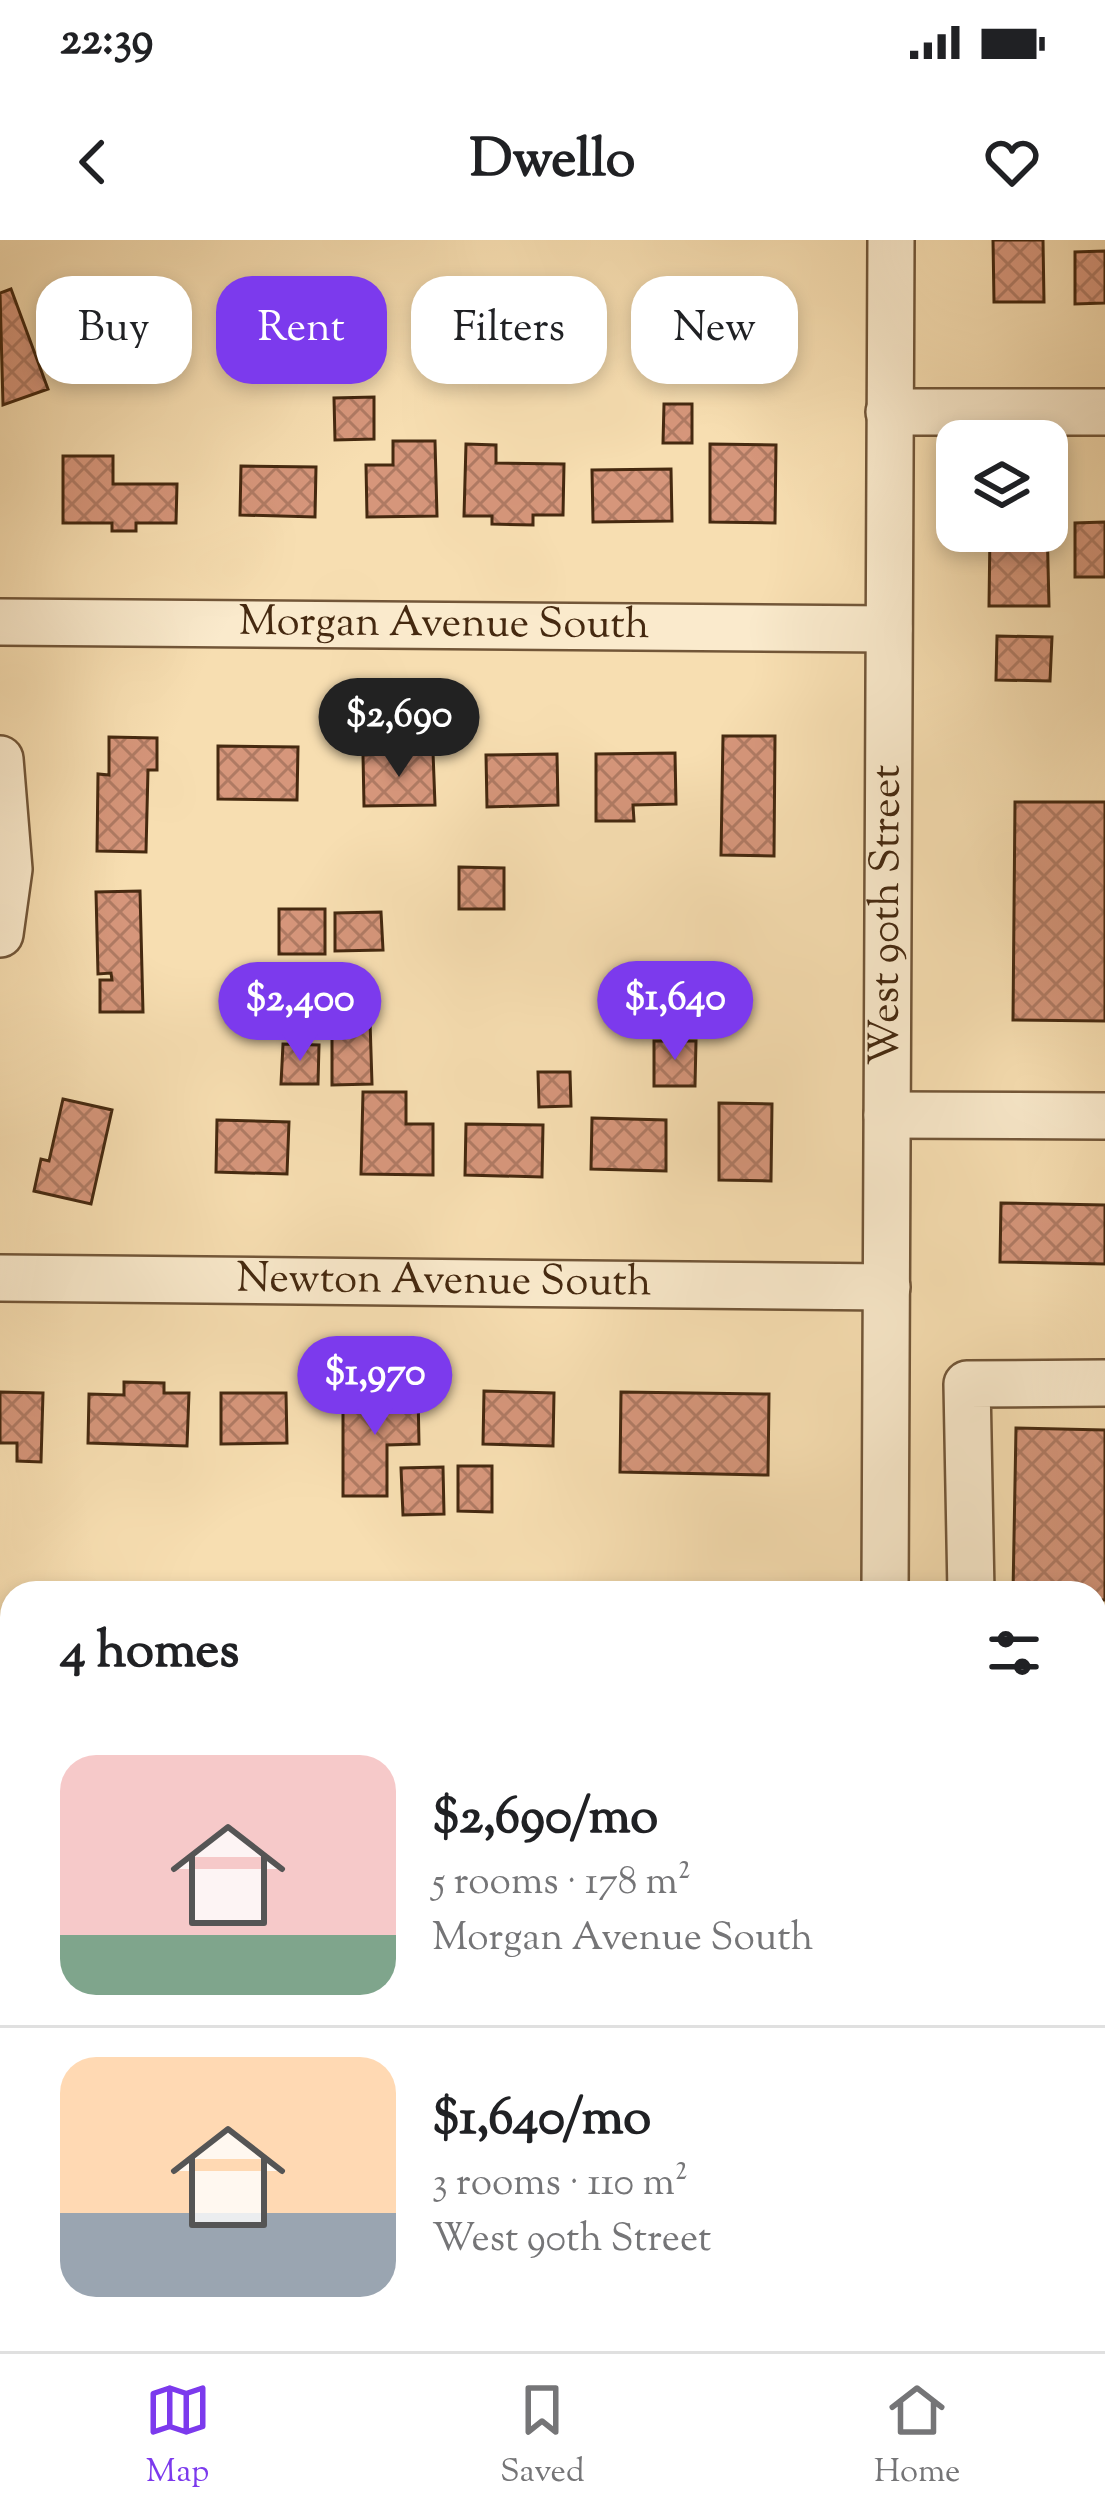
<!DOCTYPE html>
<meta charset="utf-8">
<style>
:root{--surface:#fff;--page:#f2f2f2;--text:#202124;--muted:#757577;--line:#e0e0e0;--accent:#7c3aed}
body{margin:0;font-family:"Sorts Mill Goudy",serif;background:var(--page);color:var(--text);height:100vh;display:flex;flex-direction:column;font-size:45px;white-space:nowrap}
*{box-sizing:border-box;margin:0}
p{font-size:39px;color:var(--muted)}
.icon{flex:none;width:66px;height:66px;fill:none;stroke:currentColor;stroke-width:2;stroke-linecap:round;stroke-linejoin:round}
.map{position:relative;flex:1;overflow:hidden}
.sheet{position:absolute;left:0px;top:1341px;width:1107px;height:771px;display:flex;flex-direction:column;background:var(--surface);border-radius:36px 36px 0 0;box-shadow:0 6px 18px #0003}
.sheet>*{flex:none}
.hud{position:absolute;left:36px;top:36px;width:1035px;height:108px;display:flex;gap:24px}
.buttons{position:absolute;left:936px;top:180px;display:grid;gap:24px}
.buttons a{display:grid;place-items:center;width:132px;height:132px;border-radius:24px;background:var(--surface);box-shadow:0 6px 18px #0003;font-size:60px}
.price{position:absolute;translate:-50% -102px;padding:0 27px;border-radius:42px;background:var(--accent);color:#fff;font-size:39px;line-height:78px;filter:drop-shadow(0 3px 6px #0008)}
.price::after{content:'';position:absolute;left:50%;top:72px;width:36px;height:27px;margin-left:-18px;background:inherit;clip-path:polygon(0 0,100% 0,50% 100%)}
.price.on{background:#222;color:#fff}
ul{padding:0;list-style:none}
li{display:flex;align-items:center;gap:36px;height:300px;padding:0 60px}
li+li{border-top:3px solid var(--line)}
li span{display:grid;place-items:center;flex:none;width:336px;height:240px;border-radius:36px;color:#555}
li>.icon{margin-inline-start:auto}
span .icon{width:144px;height:144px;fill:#fffc;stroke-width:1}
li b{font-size:51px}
h2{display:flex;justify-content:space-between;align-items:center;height:144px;padding:0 60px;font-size:51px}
.chip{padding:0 42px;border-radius:36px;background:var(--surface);box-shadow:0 6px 18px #0003;font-size:42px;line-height:108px}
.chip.on{background:var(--accent);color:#fff}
.status{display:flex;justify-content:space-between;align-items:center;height:84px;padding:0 60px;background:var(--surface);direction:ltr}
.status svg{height:33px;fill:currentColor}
header{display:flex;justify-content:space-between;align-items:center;height:156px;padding:0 60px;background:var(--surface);font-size:54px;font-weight:700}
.tab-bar{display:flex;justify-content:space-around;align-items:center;height:168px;border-top:3px solid var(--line);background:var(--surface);font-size:33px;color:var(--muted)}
.tab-bar a{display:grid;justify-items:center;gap:6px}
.tab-bar .on{color:var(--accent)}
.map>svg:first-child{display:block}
</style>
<div class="status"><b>22:39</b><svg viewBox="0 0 49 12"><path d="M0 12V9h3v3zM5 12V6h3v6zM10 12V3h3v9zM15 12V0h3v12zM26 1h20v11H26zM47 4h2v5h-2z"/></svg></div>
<header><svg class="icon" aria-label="back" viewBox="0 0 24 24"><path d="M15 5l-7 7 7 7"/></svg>Dwello<svg class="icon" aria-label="heart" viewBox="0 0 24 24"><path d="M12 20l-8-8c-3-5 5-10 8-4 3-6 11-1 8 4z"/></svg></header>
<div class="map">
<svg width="1105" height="2111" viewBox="0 0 1105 2111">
<defs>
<pattern id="building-cross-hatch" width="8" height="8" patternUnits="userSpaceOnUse" patternTransform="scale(3)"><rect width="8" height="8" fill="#d6967b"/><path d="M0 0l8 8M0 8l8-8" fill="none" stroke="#af7a63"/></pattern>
</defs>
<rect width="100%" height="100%" fill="#f7deb1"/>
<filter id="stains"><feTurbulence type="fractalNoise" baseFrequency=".00167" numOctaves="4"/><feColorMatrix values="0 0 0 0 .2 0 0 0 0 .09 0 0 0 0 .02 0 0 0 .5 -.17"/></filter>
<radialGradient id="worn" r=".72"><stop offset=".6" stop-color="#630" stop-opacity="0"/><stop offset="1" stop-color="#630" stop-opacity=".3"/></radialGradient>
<path fill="url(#building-cross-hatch)" stroke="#452910" stroke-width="3" d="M993,0h50l1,62h-50z
M1105,11v52l-30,1v-52z
M11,49l37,100 -45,16 -3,-112z
M726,75l43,1 -1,46 -42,-1z
M374,157v42l-39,1 -1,-42z
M664,164h28v39h-29z
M393,201h42l2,75 -70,1 -1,-52h27z
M466,204l30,1v18l68,1 -1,51h-30v10l-41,-1v-8h-28z
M710,204l66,1 -1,78 -65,-1z
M63,216h50v28h64l-1,39h-40v8h-24v-8h-49z
M241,226l75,1 -1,50 -75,-2z
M671,229l1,52 -79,1 -1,-52z
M1047,282l2,84h-60l1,-75h57z
M1105,282v55h-30v-54z
M997,396l55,1 -2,44 -54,-1z
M723,496h52l-1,120 -53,-1z
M109,497l48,1v32h-9l-2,82 -49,-1 1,-77 11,1z
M218,506l80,1 -1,53 -79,-1z
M433,512l2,53 -71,1 -1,-51z
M675,513l1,51 -43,1 1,16h-38v-67z
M557,514l1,51 -71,2 -1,-52z
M1015,562h90v219l-92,-1z
M459,627l45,1v41h-45z
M140,651l3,121h-43v-32h12l-1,-7 -13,1 -2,-82z
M279,669h46v45h-46z
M381,672l2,38 -48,1v-38z
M370,781l2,63 -40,1v-63z
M654,801h42l-1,45h-41z
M283,804l36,1 -1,39h-37z
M538,832h32l1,34 -32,1z
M363,852h43v32h27v51l-72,-1z
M63,859l49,11 -21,94 -57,-13 7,-32 8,2z
M719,863l53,1 -1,77 -52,-1z
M592,878l74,2v51l-75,-2z
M217,880l72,2 -2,52 -71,-2z
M466,884l77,1 -1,52 -77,-2z
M1001,963l104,2v59l-105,-2z
M124,1142l40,1v10h25l-2,53 -99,-3 1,-49 35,1z
M484,1151l70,2 -1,53 -70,-2z
M0,1152l43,1 -2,69 -24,-1v-18h-17z
M621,1152l148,2 -1,81 -148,-3z
M221,1153h65l1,50 -66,1z
M418,1153l1,51 -32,1v51h-44v-102z
M1016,1188l89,2v170h-10v-7h-82z
M458,1226h34v46l-34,-1z
M443,1227l1,47 -41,1 -2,-47z
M1095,1456h10v245h-10z
M0,1500h12v134h-12z
M1095,1701h10v73l-10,1z
M0,2071h4v40h-4z
M85,2100h107v11h-107z
M637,2100h52v11h-53z
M324,2101l126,1v9h-126z"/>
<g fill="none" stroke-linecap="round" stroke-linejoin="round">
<g stroke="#725638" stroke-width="50">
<g id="minor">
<path d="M889,172h216"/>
<path id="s1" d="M0,382l889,7"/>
<path d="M0,519l9,110 -9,65"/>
<path d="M887,875l218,1"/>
<path id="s2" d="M0,1038l887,9"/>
<path id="s3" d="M885,1353l6,-1353"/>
<path d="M971,1353l-4,-209 138,-1"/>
<path d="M0,1405h12"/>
<path d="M1095,1412h10"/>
<path d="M0,1694l12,-1"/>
<path d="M0,1797h12"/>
<path d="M1095,2043h10"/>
<path d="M269,2100v11"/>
<path d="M476,2100v11"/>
<path d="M712,2100l7,11"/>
<path d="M1020,2100l1,11"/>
<path d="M32,2111v-11"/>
<path d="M573,2111v-11"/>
<path d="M881,2111v-11"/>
</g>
</g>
<g stroke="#452910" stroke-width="62">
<path id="major" d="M0,1890h12
M1095,1900h10
M0,1953l12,1
M1095,1967h10
M825,2100l5,11"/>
</g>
<use href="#minor" stroke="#faeacc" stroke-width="45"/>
<use href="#major" stroke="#ecbf78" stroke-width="57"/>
</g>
<g text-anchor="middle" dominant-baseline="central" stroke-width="12" stroke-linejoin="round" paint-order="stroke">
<g font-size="42" fill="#452910" stroke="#faeacc">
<text stroke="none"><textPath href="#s1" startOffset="444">Morgan Avenue South</textPath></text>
<text stroke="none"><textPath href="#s3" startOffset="678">West 90th Street</textPath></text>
<text stroke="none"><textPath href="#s2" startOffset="444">Newton Avenue South</textPath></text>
</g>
</g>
<rect width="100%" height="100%" filter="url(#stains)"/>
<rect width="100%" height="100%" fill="url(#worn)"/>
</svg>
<div class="buttons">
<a><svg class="icon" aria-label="layers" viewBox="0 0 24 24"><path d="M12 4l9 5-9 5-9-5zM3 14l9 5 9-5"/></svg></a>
</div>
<b class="price on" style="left:399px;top:540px">$2,690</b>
<b class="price" style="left:675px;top:823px">$1,640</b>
<b class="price" style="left:300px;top:824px">$2,400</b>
<b class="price" style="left:375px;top:1198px">$1,970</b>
<div class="hud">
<a class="chip">Buy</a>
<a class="chip on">Rent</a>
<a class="chip">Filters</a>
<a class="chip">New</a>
</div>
<section class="sheet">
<h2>4 homes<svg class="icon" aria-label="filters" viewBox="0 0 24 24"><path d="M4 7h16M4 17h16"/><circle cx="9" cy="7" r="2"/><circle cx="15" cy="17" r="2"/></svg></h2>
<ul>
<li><span style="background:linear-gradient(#f6c9c9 75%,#7fa58c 0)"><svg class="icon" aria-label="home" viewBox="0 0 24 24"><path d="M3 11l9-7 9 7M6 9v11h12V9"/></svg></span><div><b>$2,690/mo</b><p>5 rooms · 178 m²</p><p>Morgan Avenue South</p></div></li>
<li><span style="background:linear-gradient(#ffd9b3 65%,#9aa5b1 0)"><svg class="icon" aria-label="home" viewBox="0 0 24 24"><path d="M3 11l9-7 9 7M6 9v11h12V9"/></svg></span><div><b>$1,640/mo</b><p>3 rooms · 110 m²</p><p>West 90th Street</p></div></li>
</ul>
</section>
</div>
<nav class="tab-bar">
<a class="on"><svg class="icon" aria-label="map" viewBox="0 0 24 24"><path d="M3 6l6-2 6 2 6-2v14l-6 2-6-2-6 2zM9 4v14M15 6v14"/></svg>Map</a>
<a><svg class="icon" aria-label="saved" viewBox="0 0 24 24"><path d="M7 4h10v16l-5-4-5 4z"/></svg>Saved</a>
<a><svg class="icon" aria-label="home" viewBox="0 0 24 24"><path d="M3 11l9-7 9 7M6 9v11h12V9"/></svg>Home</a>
</nav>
